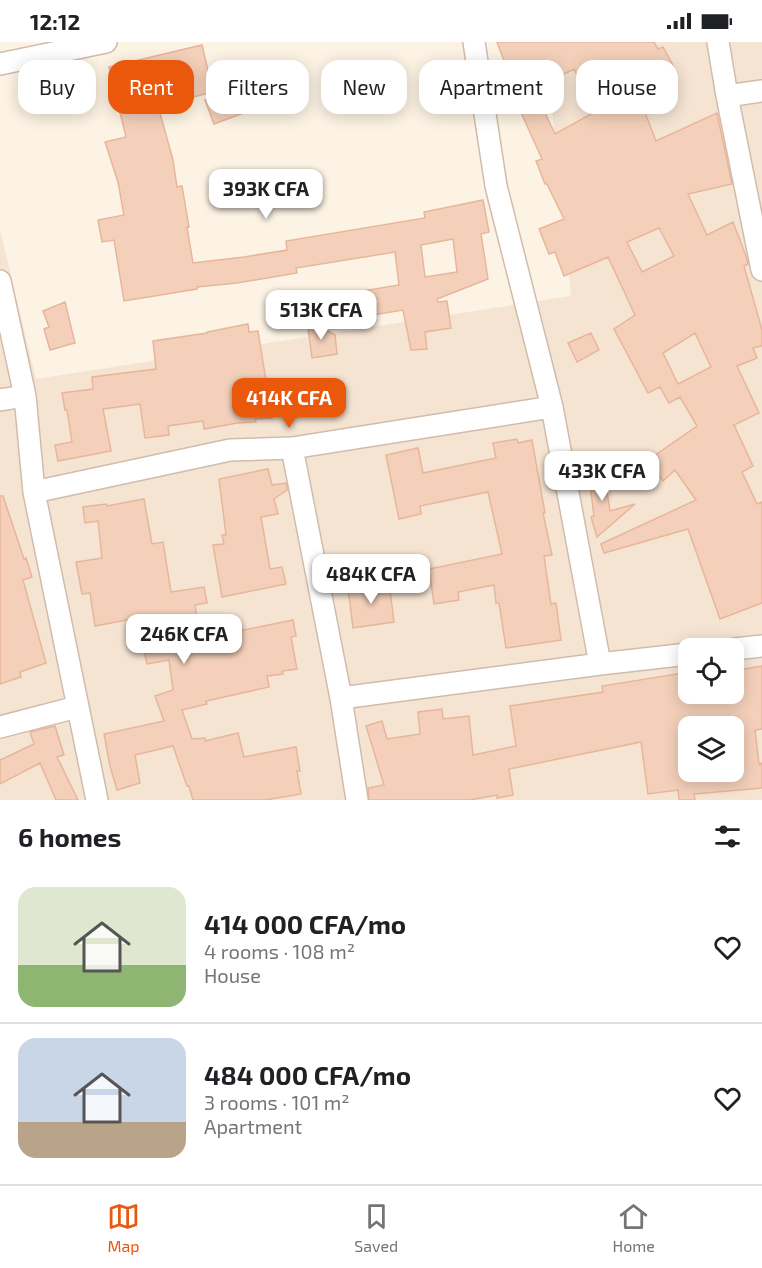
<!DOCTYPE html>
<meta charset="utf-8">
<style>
:root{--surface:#fff;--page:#f2f2f2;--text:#202124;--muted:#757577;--line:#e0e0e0;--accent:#ea580c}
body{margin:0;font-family:"Exo 2",sans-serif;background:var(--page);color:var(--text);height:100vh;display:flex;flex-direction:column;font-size:22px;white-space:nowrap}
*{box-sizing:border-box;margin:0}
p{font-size:20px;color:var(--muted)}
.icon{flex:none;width:33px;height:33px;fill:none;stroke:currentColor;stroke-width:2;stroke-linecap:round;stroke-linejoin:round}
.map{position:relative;height:758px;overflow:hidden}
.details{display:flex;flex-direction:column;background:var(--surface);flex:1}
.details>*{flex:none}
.top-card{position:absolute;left:18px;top:18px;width:726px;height:54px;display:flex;gap:12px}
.tools{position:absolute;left:678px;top:596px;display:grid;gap:12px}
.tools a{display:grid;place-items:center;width:66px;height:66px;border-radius:12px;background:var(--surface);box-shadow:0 3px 15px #0003;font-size:30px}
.price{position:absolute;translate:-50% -51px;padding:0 14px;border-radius:12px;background:#fff;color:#222;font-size:20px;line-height:39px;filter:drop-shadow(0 2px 3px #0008)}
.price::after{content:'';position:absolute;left:50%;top:36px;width:18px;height:14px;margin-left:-9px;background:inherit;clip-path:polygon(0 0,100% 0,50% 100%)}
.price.selected{background:var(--accent);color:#fff}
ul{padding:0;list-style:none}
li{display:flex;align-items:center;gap:18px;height:150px;padding:0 18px}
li+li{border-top:2px solid var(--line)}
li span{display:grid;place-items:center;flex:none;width:168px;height:120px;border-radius:18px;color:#555}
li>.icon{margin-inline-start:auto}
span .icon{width:72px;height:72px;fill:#fffc;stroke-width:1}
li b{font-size:26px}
h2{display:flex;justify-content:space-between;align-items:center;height:72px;padding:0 18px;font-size:26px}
.chip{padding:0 21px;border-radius:18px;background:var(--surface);box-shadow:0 3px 15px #0003;font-size:21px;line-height:54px}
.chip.selected{background:var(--accent);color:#fff}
.status{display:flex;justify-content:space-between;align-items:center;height:42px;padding:0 30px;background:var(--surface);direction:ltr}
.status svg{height:16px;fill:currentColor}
.tab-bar{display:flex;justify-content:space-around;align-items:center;height:84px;border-top:2px solid var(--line);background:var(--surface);font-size:16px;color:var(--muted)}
.tab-bar a{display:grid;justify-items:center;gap:3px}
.tab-bar .selected{color:var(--accent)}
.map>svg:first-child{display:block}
</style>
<div class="status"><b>12:12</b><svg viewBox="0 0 49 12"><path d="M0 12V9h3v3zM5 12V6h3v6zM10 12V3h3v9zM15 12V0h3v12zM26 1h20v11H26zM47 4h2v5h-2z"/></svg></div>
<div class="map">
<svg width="762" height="758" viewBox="0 0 762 758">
<rect width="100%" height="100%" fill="#fdf3e4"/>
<path fill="#f5e4d2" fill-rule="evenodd" d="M545,0h217v758h-762v-570l36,149 535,-83zM688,606h46v45h-46zM688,684h46v45h-46z"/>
<path fill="#f4d0ba" stroke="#e7b69a" stroke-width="1.5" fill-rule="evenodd" d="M497,0h157l4,7 5,-2 14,26 -43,18 7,11 15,39 61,-28 15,71 -44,10 19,41 26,-13 13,34 2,8 -4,2 18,64v16l-9,2 4,10 -20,8 22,47 -25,12 19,41 -11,6 15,32 5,-2v101l-42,16 -32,-90 -84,24 -3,-9 95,-44 -21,-30 -12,11 -16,-20 50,-35 -17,-29 -11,6 -9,-16 -12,6 -34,-64 21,-14 -27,-58 -44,19 -9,-24 -6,2 -10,-25 25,-10 -17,-35h-2l-9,-23 6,-2 -23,-51 2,-1zM574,27l21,43 -40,22 -21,-45zM659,186l15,28 -32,16 -15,-30zM695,291l16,34 -33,17 -15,-31z
M202,3l11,47 -55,14 15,54 4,27 5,-1 7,41h-2l6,36 51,-6 43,-7 -1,-9 139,-23 -1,-6 59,-12 6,32 -8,2 7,45 -51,20 1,3 9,-1 4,27 -26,4 2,17 -16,1 -8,-40 -37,6 1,7 -24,4 -5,-32 61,-10 -4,-33 -99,16 1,5 -60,10 -40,4v2l-73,12 -10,-61 -12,2 -4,-22 26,-5 -6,-33 -13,-40 21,-5 -17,-70zM453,197l4,33 -32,5 -4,-32z
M61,38l5,20 -32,7 -4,-21z
M255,41l8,23 -49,18 -9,-24z
M65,260l10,41 -25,7 -6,-21 5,-2 -6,-16z
M307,278l28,15 2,19 -25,4z
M248,282l1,8 9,-1 14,87 -17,1 1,3 -19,1 -33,6 -1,-8 -35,5 1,9 -24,3 -5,-34 -37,5 8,42 -53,10 -3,-16 17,-3 -5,-32h-2l-3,-17 31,-4 -1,-12 64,-8 -3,-28 54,-8v-1z
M591,291l8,17 -22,12 -9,-19z
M329,342l2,26 -15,2 1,3 -22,2 3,-28z
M517,397l1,4 14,-3 13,73h-2l9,42 -8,1 7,48 5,-1 5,37 -55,8 -7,-45h-3l-2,-18 -36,7 1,8 -25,4 -5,-35 73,-15 -14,-62 -68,14 1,8 -22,5 -13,-64 32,-7 5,25 73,-15 -3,-15z
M603,424l7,45 25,-7 -38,33 -6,-20 3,-1 -6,-48z
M268,427l4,16 14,-2 1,7 -13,9 4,15 -17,3 9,52 12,-2 4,17 -64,13 -9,-52 11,-1 -2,-9h4l-7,-56z
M0,454h3l21,63 2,-1 6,19 -9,3 23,83 -26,9 1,5 -21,7z
M144,457l8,45 11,-2 8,50 33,-5 3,16 -12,2 6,37 39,-6 -1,-5 54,-11 3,16 -5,1 6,32 -15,2 1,3 -16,2 2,11 -63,14 1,3 -25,6 10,29 13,-1v3l33,-8 6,24 52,-10 4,24h-3l4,23 -36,6h-72l-4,-14h-2l-14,-40 -38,9 5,28 -23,7 -7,-24 -6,-32 60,-13 -9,-25 18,-6 -4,-30 -22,4 -10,-46 -42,8 -5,-33 -8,1 -6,-32 26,-4 -4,-37 -13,2 -2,-16 23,-3 1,2z
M389,540l5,40 -41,6 -5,-40z
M762,624v63l-7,1 4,34 3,-1v25l-68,6 1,6h-16l-1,-10 -30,4 -7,-52 -132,27 4,26 -16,3v-3l-27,5h-101l-1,-12 16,-3 -18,-59 16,-5 5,18 33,-5 -2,-22 24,-3 1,10 26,-3 4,39 43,-9 -6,-40 93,-14 -1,-6 81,-13 1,6h4v14h46v-22zM688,684h46v45h-50l-5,-36 9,-2z
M55,684l9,29 -7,2 21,43h-22l-16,-37 -40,21v-24l34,-16 -4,-12z"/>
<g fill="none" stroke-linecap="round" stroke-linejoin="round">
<g stroke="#d1bcac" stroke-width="24">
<path id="minor" d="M474,0l22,144 56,221 48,257
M718,0l9,54 35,174
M0,22l106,-22
M727,54l35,-5
M0,239l25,115 9,96 63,308
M0,358l25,-4
M292,406l49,250 16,102
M34,450l196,-42 62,-2 260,-41
M734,607l28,-3
M341,656l259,-34 88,-10
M0,685l77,-20"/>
</g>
<use href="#minor" stroke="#fff" stroke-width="21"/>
</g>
</svg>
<div class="tools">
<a><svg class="icon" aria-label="locate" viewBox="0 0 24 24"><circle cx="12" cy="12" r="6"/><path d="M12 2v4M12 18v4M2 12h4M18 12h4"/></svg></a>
<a><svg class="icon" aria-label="layers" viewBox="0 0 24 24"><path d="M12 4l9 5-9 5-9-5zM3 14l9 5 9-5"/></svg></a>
</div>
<b class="price" style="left:266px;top:178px">393K CFA</b>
<b class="price" style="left:321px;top:299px">513K CFA</b>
<b class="price selected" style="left:289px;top:387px">414K CFA</b>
<b class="price" style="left:602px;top:460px">433K CFA</b>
<b class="price" style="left:371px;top:563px">484K CFA</b>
<b class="price" style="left:184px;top:623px">246K CFA</b>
<div class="top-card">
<a class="chip">Buy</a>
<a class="chip selected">Rent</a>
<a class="chip">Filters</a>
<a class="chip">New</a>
<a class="chip">Apartment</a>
<a class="chip">House</a>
</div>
</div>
<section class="details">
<h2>6 homes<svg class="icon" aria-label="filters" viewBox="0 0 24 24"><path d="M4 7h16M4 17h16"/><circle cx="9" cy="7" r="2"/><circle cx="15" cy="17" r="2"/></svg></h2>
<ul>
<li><span style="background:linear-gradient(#dfe7d0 65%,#8fb573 0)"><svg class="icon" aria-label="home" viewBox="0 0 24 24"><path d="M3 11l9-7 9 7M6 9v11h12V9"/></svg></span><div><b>414 000 CFA/mo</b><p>4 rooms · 108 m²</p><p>House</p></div><svg class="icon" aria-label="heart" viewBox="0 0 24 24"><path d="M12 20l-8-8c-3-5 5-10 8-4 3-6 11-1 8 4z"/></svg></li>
<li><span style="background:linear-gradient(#c9d6e8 70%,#b9a48a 0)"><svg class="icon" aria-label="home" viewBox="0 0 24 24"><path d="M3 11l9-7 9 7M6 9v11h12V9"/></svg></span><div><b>484 000 CFA/mo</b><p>3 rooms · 101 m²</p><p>Apartment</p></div><svg class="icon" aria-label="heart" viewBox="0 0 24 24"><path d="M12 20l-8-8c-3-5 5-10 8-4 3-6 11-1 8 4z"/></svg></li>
</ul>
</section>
<nav class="tab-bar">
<a class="selected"><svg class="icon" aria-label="map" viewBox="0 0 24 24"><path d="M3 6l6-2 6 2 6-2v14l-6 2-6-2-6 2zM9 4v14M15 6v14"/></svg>Map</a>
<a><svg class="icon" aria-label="saved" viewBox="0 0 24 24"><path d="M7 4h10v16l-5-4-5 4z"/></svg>Saved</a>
<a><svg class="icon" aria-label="home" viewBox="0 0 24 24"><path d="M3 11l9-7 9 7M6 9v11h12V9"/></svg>Home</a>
</nav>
